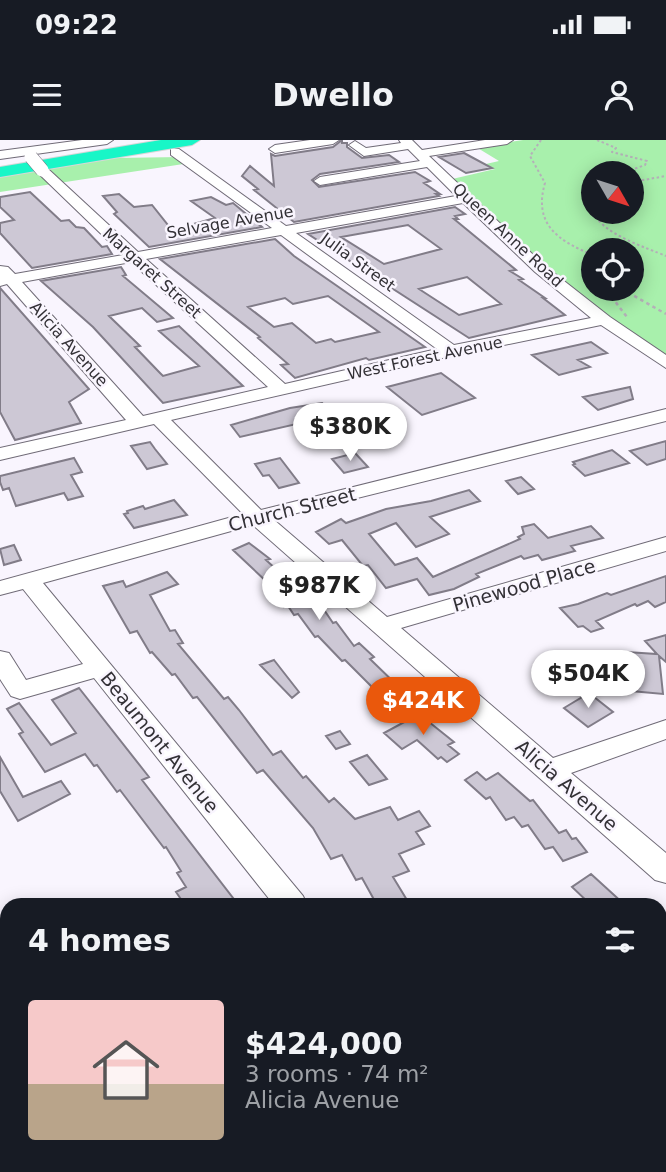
<!DOCTYPE html>
<meta charset="utf-8">
<style>
:root{--surface:#171b24;--page:#242831;--text:#f1f3f6;--muted:#9ea1a6;--line:#363941;--accent:#ea580c}
body{margin:0;font-family:"DejaVu Sans",sans-serif;background:var(--page);color:var(--text);height:100vh;display:flex;flex-direction:column;font-size:26px;white-space:nowrap}
*{box-sizing:border-box;margin:0}
p{font-size:23px;color:var(--muted)}
.icon{flex:none;width:38px;height:38px;fill:none;stroke:currentColor;stroke-width:2;stroke-linecap:round;stroke-linejoin:round}
.map{position:relative;flex:1;overflow:hidden}
.drawer{position:absolute;left:0px;top:758px;width:667px;height:275px;display:flex;flex-direction:column;background:var(--surface);border-radius:21px 21px 0 0;box-shadow:0 4px 18px #0003}
.drawer>*{flex:none}
.needle{width:46px;rotate:129deg}
.buttons{position:absolute;left:581px;top:21px;display:grid;gap:14px}
.buttons a{display:grid;place-items:center;width:63px;height:63px;border-radius:50%;background:var(--surface);box-shadow:0 4px 18px #0003;font-size:35px}
.price{position:absolute;translate:-50% -60px;padding:0 16px;border-radius:24px;background:#fff;color:#222;font-size:23px;line-height:46px;filter:drop-shadow(0 2px 4px #0008)}
.price::after{content:'';position:absolute;left:50%;top:42px;width:21px;height:16px;margin-left:-10px;background:inherit;clip-path:polygon(0 0,100% 0,50% 100%)}
.price.current{background:var(--accent);color:#fff}
ul{padding:0;list-style:none}
li{display:flex;align-items:center;gap:21px;height:175px;padding:0 28px}
li+li{border-top:2px solid var(--line)}
li span{display:grid;place-items:center;flex:none;width:196px;height:140px;border-radius:7px;color:#555}
li>.icon{margin-inline-start:auto}
span .icon{width:84px;height:84px;fill:#fffc;stroke-width:1}
li b{font-size:30px}
h2{display:flex;justify-content:space-between;align-items:center;height:84px;padding:0 28px;font-size:30px}
.status{display:flex;justify-content:space-between;align-items:center;height:49px;padding:0 35px;background:var(--surface);direction:ltr}
.status svg{height:19px;fill:currentColor}
header{display:flex;justify-content:space-between;align-items:center;height:91px;padding:0 28px;background:var(--surface);font-size:32px;font-weight:700}
.map>svg:first-child{display:block}
</style>
<div class="status"><b>09:22</b><svg viewBox="0 0 49 12"><path d="M0 12V9h3v3zM5 12V6h3v6zM10 12V3h3v9zM15 12V0h3v12zM26 1h20v11H26zM47 4h2v5h-2z"/></svg></div>
<header><svg class="icon" aria-label="menu" viewBox="0 0 24 24"><path d="M4 6h16M4 12h16M4 18h16"/></svg>Dwello<svg class="icon" aria-label="person" viewBox="0 0 24 24"><circle cx="12" cy="8" r="4"/><path d="M4 21q1-7 8-7t8 7"/></svg></header>
<div class="map">
<svg width="666" height="1032" viewBox="0 0 666 1032">
<rect width="100%" height="100%" fill="#f9f5fe"/>
<path fill="#a8f0ac" fill-rule="evenodd" d="M523,0h143v223l-62,-43 -156,-140 47,-11 -9,-5 13,-3 -23,-14zM593,33h39v39h-39zM593,110h39v39h-39z
M181,17l9,6 -190,29v-18l115,-16z"/>
<path fill="#cdc8d5" stroke="#817c88" stroke-width="2" fill-rule="evenodd" d="M342,0v3h5v4l15,11 27,-3 10,7 -79,12 -8,6 7,7 96,-15 15,9 -6,2 16,11h-4l3,2 -145,26 -40,-32 4,-1 -16,-13 8,-10 24,20 -3,-32 4,2 58,-9z
M464,13l28,15 -26,5 -27,-16z
M30,52l31,29 8,-1 7,7 8,1 18,19 5,-1 5,8 -80,14 -32,-35v-10l14,-3 -14,-13v-10z
M119,54l15,13 18,-2 20,25 43,-12 -24,-17 20,-4 15,8 7,-2 29,24 -113,20 -35,-33 3,-2 -14,-16z
M455,67l10,7 -10,2 3,3h-4l62,51 -6,1 13,8 -4,1 26,18h-2l22,17 -96,23 -161,-104zM408,85l33,24 -57,15 -43,-27zM467,137l34,27 -42,11 -40,-26z
M275,99l19,17 131,91 -56,13 -3,-2 -71,20 -14,-13 7,-1 -30,-26 2,-1 -100,-78zM328,156l51,36 -44,10 -4,-3 -15,4 -24,-20 -18,4 -26,-20 37,-9 8,6z
M121,127l5,8 -3,1 50,42 -16,4 -15,-14 -33,8 31,30 -5,1 25,26 3,3 36,-10 -40,-35 20,-5 64,60 -80,17 -70,-76 -52,-46z
M0,148l89,101 -20,13 12,21 -66,17 -15,-28z
M591,202l16,11 -29,7 12,7 -31,8 -27,-20z
M441,233l34,25 -53,17 -35,-28z
M630,247l3,12 -35,11 -15,-13z
M322,263l25,28 -17,4 -12,-16 -78,18 -9,-12 59,-17z
M666,301v18l-19,6 -17,-14z
M150,302l5,7 12,15 -20,5 -16,-23z
M612,310l17,13 -44,13 -12,-11 2,-1 -2,-2z
M355,313l13,14 -24,6 -12,-14z
M74,318l8,14 -11,3 12,21 -15,4 -4,-7 -48,13 -7,-18 -6,2 -3,-8v-6z
M280,318l19,25 -20,5 -10,-13 -6,1 -8,-12z
M521,337l13,12 -16,5 -12,-13z
M469,350l11,11 -50,16 19,17 -33,13 -20,-24 -27,11 26,31 22,-7 16,19 87,-38 -2,-2 6,-3 -2,-7 12,-3 14,14 43,-12 12,12 -32,8 4,5 -33,9 -4,-5 -14,4 -3,-3 -45,18 3,3 -25,12 -25,6 -12,-16 -31,9 -18,-23 -5,1 -21,-26 -13,4 -13,-12 25,-13 5,4 40,-14 45,-8z
M174,360l13,15 -53,13 -10,-14 4,-1 -1,-2 16,-5 2,3z
M249,403l21,16 -4,1 23,21 4,-1 23,18 17,25 3,-1 18,24 5,-3 15,14 -4,2 33,32 -18,9 -40,-40 -3,1 -24,-25 -3,1 -17,-23 -4,1 -6,-9 -4,1 -16,-24 -35,-33z
M14,405l7,15 -17,5 -4,-16z
M167,432l11,12 -28,11 20,36 5,-1 8,13 -5,1 46,55 4,-2 11,13 34,45 8,-4 22,27 3,-2 23,26 5,-4 21,21 35,-12 8,13 21,-9 11,15 -14,6 8,12 -25,10 10,17 -16,6 17,28h-33l-15,-27 -6,2 -14,-25 -11,4 -18,-31 -50,-58 -6,3 -60,-76 -4,1 -18,-24 -3,1 -20,-23 -2,1 -13,-22 -7,2 -27,-47 20,-5 3,6z
M666,436v26l-11,5 -7,-6 -11,5 -2,-2 -39,17 7,7 -12,4 -8,-6 -5,1 -18,-19 18,-4 29,-11 4,2z
M666,495v27l-7,-6 4,38 -32,-3 -3,-21 -14,-1 -2,-18 45,3 -12,-13z
M274,520l25,32 -7,6 -32,-33z
M79,548l70,89 -7,3 91,118 -13,7h-35l-9,-13 10,-5 -9,-14 4,-2 -15,-24 -2,1 -44,-58 -3,2 -20,-27 -3,1 -9,-12 -40,18 -26,-38 4,-2 -16,-23 12,-6 32,42 25,-12 -24,-33z
M589,553l24,19 -25,15 -24,-19z
M419,574l35,28 -6,3 11,9 -12,8 -6,-5 -3,2 -21,-19 -15,9 -18,-16z
M340,591l10,13 -14,5 -10,-13z
M367,615l20,24 -18,6 -19,-23z
M0,617l23,40 38,-16 9,13 -52,27 -18,-30z
M477,632l9,8 12,-7 32,28 3,-1 26,33 7,-3 6,9 4,-1 11,14 -24,9 -10,-14 -8,2 -17,-24 -6,2 -8,-10 -8,3 -16,-23 -4,2 -21,-19z
M591,734l34,31h-34l-19,-18z"/>
<g fill="none" stroke-linecap="round" stroke-linejoin="round">
<g stroke="#706b77" stroke-width="2">
<path id="minor" d="M82,0h31l-6,4 -107,15v-8z
M310,0h29l-6,4 -58,9 -6,-4 6,-4z
M399,0h13l10,10 63,-10h28l-6,4 -78,12 116,110 65,51 56,38v13l-65,-43 -150,31 -280,64 90,90 405,-101v12l-393,98 114,98 279,-80v14l-265,77 152,130 113,-38v19l-95,34 95,80v30l-11,-3 -402,-355 -210,58 260,313 4,9h-33l-180,-227 -74,21 -9,-3 -11,-17v-28l9,2 17,27 57,-16 -60,-75 -23,6v-14l243,-67 -89,-90 -154,36v-12l126,-28 -119,-136 -7,2v-20l8,1 7,7 108,-19 -85,-82v-6h8l92,85 134,-24 -101,-73v-6h8l107,77 170,-30 -29,-29 -107,18 -6,-4 6,-4 100,-16 -12,-12 -44,7 -15,-11 6,-4 11,7 35,-5zM463,63l72,69 56,46 -137,27 -158,-112zM281,95l156,114 -152,35 -139,-125zM131,122l137,125 -125,29 -121,-134z
M666,882v32l-6,3v-32z
M0,995l7,3v28h18l3,6h-28z
M359,1026h49l-3,6h-49z"/>
</g>
<g stroke="#d6d6d7" stroke-width="2">
<path id="highway" d="M161,0h39l-8,5 -192,32v-10z"/>
</g>
<path stroke="#b4b0b8" stroke-width="2" stroke-dasharray="2.5 2.5" stroke-linecap="butt" d="M541,0l-11,16 15,27c-12,41 13,58 48,72
M597,0l19,8 -4,4 35,9 -2,4 -11,4
M632,42l34,-6
M594,72c6,21 53,36 72,44"/>
<path stroke="#b4b0b8" stroke-width="2.5" stroke-dasharray="3.5 3.5" stroke-linecap="butt" d="M615,149l-1,11 13,17
M622,149l44,25"/>
<use href="#minor" fill="#fff" fill-rule="evenodd"/>
<use href="#highway" fill="#18f6c7" fill-rule="evenodd"/>
<g stroke="#706b77" stroke-width="14" stroke-linecap="butt">
<path id="minor-bridge" d="M31,17l11,13"/>
</g>
<use href="#minor-bridge" stroke="#fff" stroke-width="13"/>
</g>
<g text-anchor="middle" dominant-baseline="central" stroke-width="5" stroke-linejoin="round" paint-order="stroke">
<g font-size="16" fill="#333136" stroke="#f9f5fe">
<text transform="translate(230 82) rotate(-10)">Selvage Avenue</text>
<text transform="translate(508 95) rotate(43)">Queen Anne Road</text>
<text transform="translate(358 122) rotate(36)">Julia Street</text>
<text transform="translate(152 133) rotate(42)">Margaret Street</text>
<text transform="translate(69 204) rotate(48)">Alicia Avenue</text>
<text transform="translate(425 218) rotate(-12)">West Forest Avenue</text>
</g>
<g font-size="19" fill="#333136" stroke="#f9f5fe">
<text transform="translate(292 369) rotate(-14)">Church Street</text>
<text transform="translate(524 445) rotate(-16)">Pinewood Place</text>
<text transform="translate(160 602) rotate(51)">Beaumont Avenue</text>
<text transform="translate(567 645) rotate(41)">Alicia Avenue</text>
</g>
</g>
</svg>
<div class="buttons">
<a><svg class="needle" viewBox="-14 -14 28 28"><path d="M0-13l5 13h-10z" fill="#e53935"/><path d="M0 13l5-13h-10z" fill="#9ea1a6"/></svg></a>
<a><svg class="icon" aria-label="locate" viewBox="0 0 24 24"><circle cx="12" cy="12" r="6"/><path d="M12 2v4M12 18v4M2 12h4M18 12h4"/></svg></a>
</div>
<b class="price" style="left:350px;top:323px">$380K</b>
<b class="price" style="left:319px;top:482px">$987K</b>
<b class="price" style="left:588px;top:570px">$504K</b>
<b class="price current" style="left:423px;top:597px">$424K</b>
<section class="drawer">
<h2>4 homes<svg class="icon" aria-label="filters" viewBox="0 0 24 24"><path d="M4 7h16M4 17h16"/><circle cx="9" cy="7" r="2"/><circle cx="15" cy="17" r="2"/></svg></h2>
<ul>
<li><span style="background:linear-gradient(#f6c9c9 60%,#b9a48a 0)"><svg class="icon" aria-label="home" viewBox="0 0 24 24"><path d="M3 11l9-7 9 7M6 9v11h12V9"/></svg></span><div><b>$424,000</b><p>3 rooms · 74 m²</p><p>Alicia Avenue</p></div></li>
</ul>
</section>
</div>
